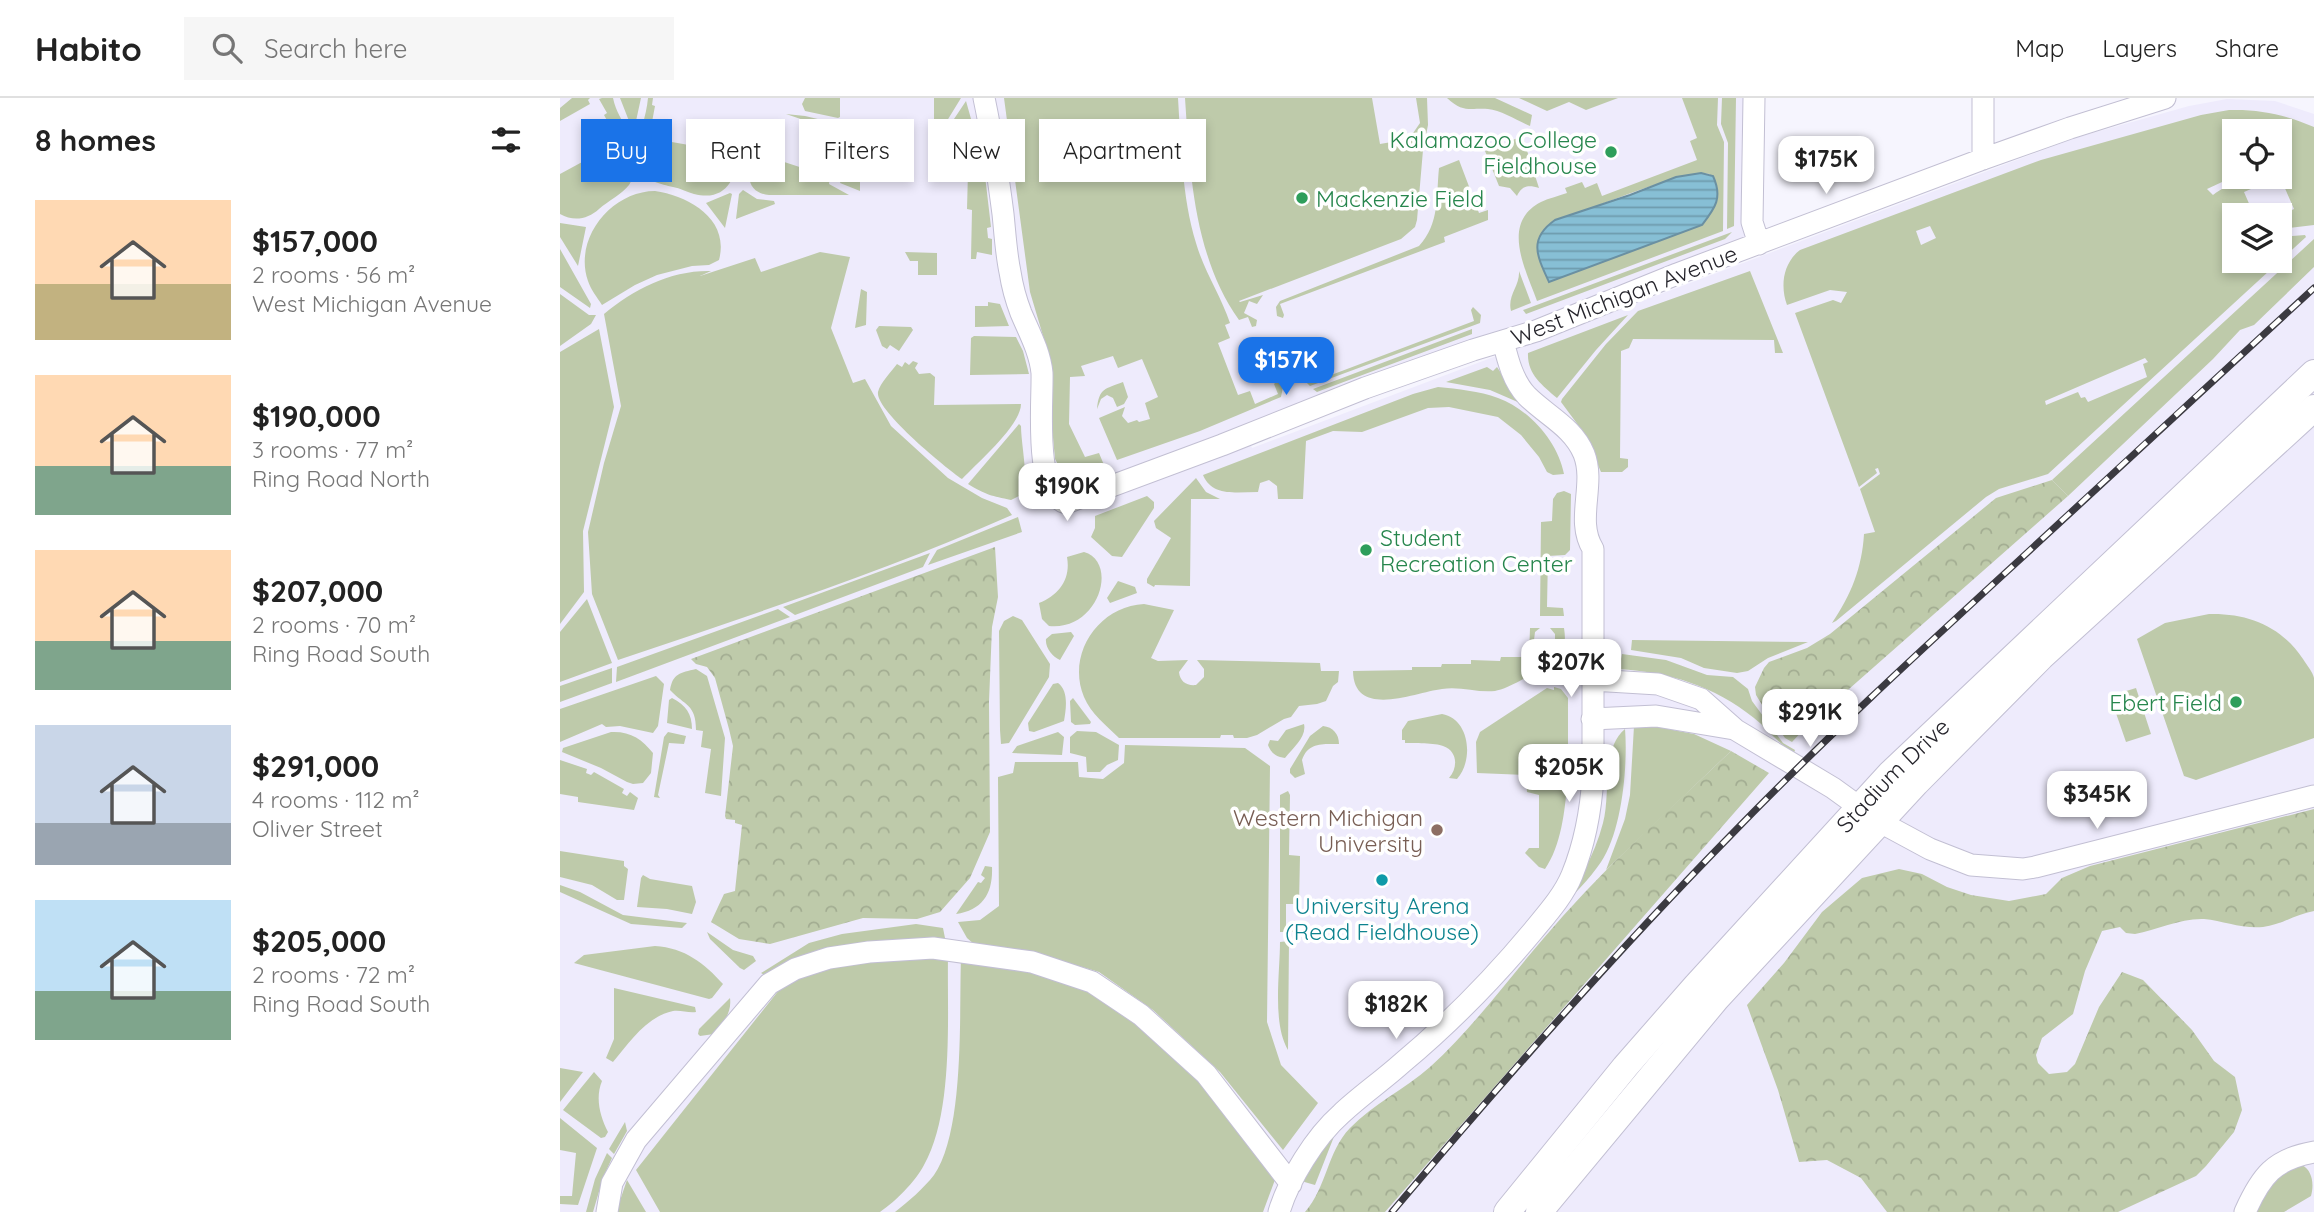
<!DOCTYPE html>
<meta charset="utf-8">
<style>
:root{--surface:#fff;--page:#f6f6f6;--text:#222;--muted:#767676;--line:#e0e0e0;--accent:#1a73e8}
body{margin:0;font-family:Quicksand,sans-serif;background:var(--page);color:var(--text);height:100vh;display:flex;flex-direction:column;font-size:26px;white-space:nowrap}
*{box-sizing:border-box;margin:0}
p{font-size:23px;color:var(--muted)}
.icon{flex:none;width:38px;height:38px;fill:none;stroke:currentColor;stroke-width:2;stroke-linecap:round;stroke-linejoin:round}
.map{position:relative;flex:1;overflow:hidden}
.side{display:flex;flex-direction:column;background:var(--surface);width:560px}
.side>*{flex:none}
.hud{position:absolute;left:21px;top:21px;width:665px;height:63px;display:flex;gap:14px}
.tools{position:absolute;left:1662px;top:21px;display:grid;gap:14px}
.tools a{display:grid;place-items:center;width:70px;height:70px;border-radius:0px;background:var(--surface);box-shadow:0 4px 10px #0003;font-size:35px}
.price{position:absolute;translate:-50% -60px;padding:0 16px;border-radius:14px;background:#fff;color:#222;font-size:23px;line-height:46px;filter:drop-shadow(0 2px 4px #0008)}
.price::after{content:'';position:absolute;left:50%;top:42px;width:21px;height:16px;margin-left:-10px;background:inherit;clip-path:polygon(0 0,100% 0,50% 100%)}
.price.on{background:var(--accent);color:#fff}
ul{padding:0;list-style:none}
li{display:flex;align-items:center;gap:21px;height:175px;padding:0 35px}
li span{display:grid;place-items:center;flex:none;width:196px;height:140px;border-radius:0px;color:#555}
li>.icon{margin-inline-start:auto}
span .icon{width:84px;height:84px;fill:#fffc;stroke-width:1}
li b{font-size:30px}
h2{display:flex;justify-content:space-between;align-items:center;height:84px;padding:0 35px;font-size:30px}
.pill{padding:0 24px;border-radius:0px;background:var(--surface);box-shadow:0 4px 10px #0003;font-size:24px;line-height:63px}
.pill.on{background:var(--accent);color:#fff}
header{display:flex;align-items:center;gap:42px;box-sizing:border-box;height:98px;padding:0 35px;background:var(--surface);border-bottom:2px solid var(--line)}
header strong{font-size:33px}
nav{display:flex;gap:38px;margin-inline-start:auto;font-size:24px}
.search{width:490px;height:63px;background:var(--page);display:flex;align-items:center;gap:18px;box-sizing:border-box;padding:0 24px;border-radius:0px;color:var(--muted);font-size:26px}
main{display:flex;flex:1;min-height:0}
.map>svg:first-child{display:block}
</style>
<header>
<strong>Habito</strong>
<div class="search"><svg class="icon" aria-label="search" viewBox="0 0 24 24"><circle cx="10" cy="10" r="6"/><path d="M15 15l6 6"/></svg>Search here</div>
<nav><a>Map</a><a>Layers</a><a>Share</a></nav>
</header>
<main>
<section class="side">
<h2>8 homes<svg class="icon" aria-label="filters" viewBox="0 0 24 24"><path d="M4 7h16M4 17h16"/><circle cx="9" cy="7" r="2"/><circle cx="15" cy="17" r="2"/></svg></h2>
<ul>
<li><span style="background:linear-gradient(#ffd9b3 60%,#c2b280 0)"><svg class="icon" aria-label="home" viewBox="0 0 24 24"><path d="M3 11l9-7 9 7M6 9v11h12V9"/></svg></span><div><b>$157,000</b><p>2 rooms · 56 m²</p><p>West Michigan Avenue</p></div></li>
<li><span style="background:linear-gradient(#ffd9b3 65%,#7fa58c 0)"><svg class="icon" aria-label="home" viewBox="0 0 24 24"><path d="M3 11l9-7 9 7M6 9v11h12V9"/></svg></span><div><b>$190,000</b><p>3 rooms · 77 m²</p><p>Ring Road North</p></div></li>
<li><span style="background:linear-gradient(#ffd9b3 65%,#7fa58c 0)"><svg class="icon" aria-label="home" viewBox="0 0 24 24"><path d="M3 11l9-7 9 7M6 9v11h12V9"/></svg></span><div><b>$207,000</b><p>2 rooms · 70 m²</p><p>Ring Road South</p></div></li>
<li><span style="background:linear-gradient(#c9d6e8 70%,#9aa5b1 0)"><svg class="icon" aria-label="home" viewBox="0 0 24 24"><path d="M3 11l9-7 9 7M6 9v11h12V9"/></svg></span><div><b>$291,000</b><p>4 rooms · 112 m²</p><p>Oliver Street</p></div></li>
<li><span style="background:linear-gradient(#bfe0f5 65%,#7fa58c 0)"><svg class="icon" aria-label="home" viewBox="0 0 24 24"><path d="M3 11l9-7 9 7M6 9v11h12V9"/></svg></span><div><b>$205,000</b><p>2 rooms · 72 m²</p><p>Ring Road South</p></div></li>
</ul>
</section>
<div class="map">
<svg width="1754" height="1114" viewBox="0 0 1754 1114">
<defs>
<pattern id="forest-crowns" width="20" height="18" patternUnits="userSpaceOnUse" patternTransform="scale(1.75)"><rect width="20" height="18" fill="#becaaa"/><path d="M2 6a3 3 0 1 1 6 0M12 15a3 3 0 1 1 6 0" fill="none" stroke="#a3ad92"/></pattern>
<pattern id="water-rules" width="6" height="5" patternUnits="userSpaceOnUse" patternTransform="scale(1.75)"><rect width="6" height="5" fill="#87bfd5"/><path d="M0 2.5h6" fill="none" stroke="#6e9bad"/></pattern>
</defs>
<rect width="100%" height="100%" fill="#f6f5fe"/>
<path fill="#eeebfc" fill-rule="evenodd" d="M0,0h1194l5,146 -512,192 5,12 823,-310 114,-32 38,-7 48,2 39,13v1098h-1754zM1675,33h45v46h-45zM1675,117h45v46h-45z"/>
<path fill="#becaaa" fill-rule="evenodd" d="M12,0h18l-2,2 2,4 -30,17v-13z
M42,0h11c3,14 9,22 16,34 5,9 7,45 0,53 -7,9 -21,16 -30,24 -11,10 -25,13 -39,5v-40l59,-32 -15,-27 3,-2 -8,-14z
M60,0h21l-5,23h-7z
M88,0h5l-1,7 3,1 -6,32 91,16c-5,25 -14,48 -46,40 -7,-2 -14,-6 -21,-7 -12,-3 -27,-5 -32,-19 -8,-24 5,-46 7,-70z
M245,0h35v19l-2,1 -33,-7 -3,-7z
M374,0h27l-19,31 -8,5z
M444,0h174c3,48 4,99 18,145 8,28 25,53 34,80l-5,2 5,13 -12,5 20,52 12,-4 5,13 23,-10 -4,-10 3,-3 6,6 -2,10 -81,34 -83,29 -18,-42 26,-11 -3,9 6,7 9,-3 2,2 11,-3 -5,-16 13,-6 -16,-38 -24,9 -5,-12 -32,10 4,10 -15,1 -1,47 16,33 14,-4 5,12 -32,12 -11,-7 -6,-11 -3,-32v-61l-22,-74z
M625,0h187l8,46 29,-5 11,-16 -4,-25h11l1,27 -5,25 -6,70 -2,7 -14,12 -162,62 1,1 23,-7 -6,9 -8,-3 -5,12 13,7 -1,6 -4,1 -4,-10 -9,3c-45,-63 -49,-147 -54,-222z
M887,0h48l37,17 -2,11c-12,-5 -29,-16 -42,-17 -19,-1 -25,4 -41,-11z
M959,0h99l-32,12 -17,-8 -22,9z
M1122,0h36l-1,27 7,17 -1,89 -186,70c-11,-31 -37,-78 4,-99 8,-4 18,-6 26,-9l-2,-5 17,-6 3,6 12,-5 5,13 95,-36 -7,-19 7,-3zM1141,75l9,1 -8,51 -153,57 6,-62c48,-14 97,-39 146,-47z
M1162,0h14l-2,128 -7,3 1,-86 -7,-19z
M406,3l7,25 -23,-1z
M1669,12c31,-1 57,5 85,17v98l-25,3 -4,-15 9,-4 -14,-32v-46h-45v45l-28,13 6,6c10,-8 34,-22 45,-9l-14,6 10,23h-19v46h45v-24l25,-2 1,2 -258,237 -49,15 -13,8 -150,124 -4,2c19,-28 30,-55 32,-89l11,-2 -15,-43 20,-15 -2,-6 -3,1 2,4 -18,14 -64,-174 38,-13 8,3 6,-11 -17,-2 -43,15c-7,-19 -4,-42 13,-55l241,-90 160,-45zM1370,128l6,12 -15,7 -5,-14zM1585,260l3,4 -5,2 4,13 -59,25 -3,-5 -4,1 -3,-6 -32,13 -1,-4z
M226,16l19,2 55,13v62l-20,-8 5,-15 -3,-2 11,-29z
M390,33l25,1 7,18 9,77 -4,1 1,10 4,1v16l-15,-3 -1,7h-5l1,-49 -5,-1 2,-75 -19,-1z
M960,39l3,1 16,50c-10,-3 -17,-3 -22,8l-7,-8 -11,-2 -14,-35z
M198,51l12,3 -1,5 61,20 -1,7 20,11h-80c-13,-1 -22,-10 -19,-23l9,2 5,-15 -8,-3z
M899,62l20,53 9,-3v10l-44,17 1,5 -165,62 4,11 -1,3 -6,-2 -1,-9 4,-6 139,-55c21,-23 17,-49 20,-78z
M183,92l14,9 17,2 1,3 -39,15 3,-25z
M95,93c34,5 75,28 64,69l-10,5 -17,1 -35,9 -22,10 -33,20c-5,-8 -11,-15 -14,-24 -15,-43 24,-90 67,-90z
M170,95l2,1 -7,34 -19,-25z
M0,125l26,4 -8,39 -18,-29z
M1172,134l-7,7 -199,75 -3,-4z
M1754,141v28l-60,58 -14,5 -27,29 -145,137 -16,-16z
M0,151l31,55 -1,4 -30,-21z
M260,154l30,5 -19,71 22,55 12,-4 26,47 57,52 34,20 25,10 5,7c-128,57 -262,100 -394,145l-26,-66 -4,-62 16,-69 17,-57 -17,-92c30,-25 67,-44 107,-43l-11,5 55,-18 6,14z
M345,154l32,1v22h-19v-14h-8z
M959,173l12,32 -20,8c-4,-16 9,-25 8,-40z
M1190,173l33,82h-8l-1,-13 -141,-1 -4,9 -8,3 -1,107 8,1v8l-6,5h-21l-17,-39 -23,-31 1,-3 44,-55 32,-33z
M301,191l6,3 -1,33 -11,3z
M0,196l29,21h7l-5,9 -31,22z
M428,204l12,2 9,22 -34,1v-21h13z
M913,209l8,8 -1,8 -170,63 -10,-10 1,-3 4,-1 5,11 164,-62 -3,-11z
M1068,217l-32,35 -39,48c-15,-13 -30,-24 -29,-45z
M319,228l32,1 2,3 -14,21 -9,-6 -3,4 -5,-3 -6,-16z
M39,231l15,78 -31,124 1,61 -24,32v-272z
M912,231v5l-155,58 -4,-3z
M414,238l42,1 7,14 6,23 -59,1 1,-37z
M353,263l5,2 -3,5 4,6 11,-1 5,4 -1,28 87,-1c0,21 -43,58 -59,75 -16,-11 -87,-69 -84,-87 2,-9 14,-21 19,-28l5,3 3,-5 4,3z
M927,269l6,4 4,-4 2,3 21,33 -30,-13 -44,-8z
M563,284l5,15 -4,7 -7,3 -4,-9 -6,-3 -6,4 -4,10c2,-21 8,-20 26,-27z
M878,289c20,2 41,4 60,11 31,11 60,44 66,76l-11,1 -6,-3 -8,-15 -18,-22 -23,-18 -49,-10 -21,1 -66,24 -29,-1 -27,10 -3,58h-25l-1,-13 -8,-6 -9,3 -2,9c-21,0 -46,5 -55,-17l210,-81z
M459,326l2,2c0,18 8,54 2,68l-12,6c-19,-4 -25,-5 -43,-16z
M636,380l10,14 14,7h-29l-1,87 -35,-1 -1,2 -7,-4v-4l24,-41 -15,-10 -2,-7z
M1004,393l7,3 -1,56 -5,5 -17,1 -1,51 16,1 1,8h-24l1,-94 11,-1 1,-22 4,-6z
M587,398l7,6v6l-32,49 -10,-1 -21,-19 4,-9v-12z
M458,419l4,15 -94,33 9,-15z
M524,454c35,10 15,79 -35,74l-7,-7 -3,-16c20,-8 32,-24 28,-46z
M370,455l-7,14 -128,48 -12,-8z
M558,483l17,6 2,6 -27,10 -3,-5z
M27,501l25,64 -52,19v-50z
M584,506l30,6 -23,48 7,3 30,-1 -9,12c1,10 8,14 17,13l8,-8v-8l-7,-9 123,3 1,8h18l-1,11 -5,4 -7,15 -9,3 -18,2 -8,11 -7,2 -27,16 -10,3h-13l-1,-3h-12l-1,3h-101c-13,-13 -28,-24 -35,-41 -18,-43 15,-91 60,-93z
M218,511l12,8 -174,65 1,-15z
M1649,516c39,-1 72,12 94,45 3,5 10,13 11,19 0,16 0,43 0,60l-118,42 -12,-4 -47,-137 28,-16z
M453,518l9,4 28,44 -1,13 -40,66 -8,1 -1,-14 -1,-99 5,-10z
M970,530h10l-5,4 -1,8 3,5 8,3 10,-5v-9l-5,-6h14c1,7 2,14 -2,21 -6,13 -52,40 -67,42 -17,2 -35,-5 -53,-2 -26,3 -88,31 -89,-18l59,-1v-3h29l1,-3h29v-4l29,1 1,-4h28z
M511,534l3,4 -14,24c-8,-3 -15,-13 -14,-21l6,-5z
M1072,542l176,2 -40,16 -20,13 -11,2 -33,-5 -23,-10 -50,-8z
M1062,556l44,6 41,15 26,2 15,12 4,12 31,42 12,7 -1,3c-16,-9 -26,-24 -40,-35 -40,-32 -85,-46 -135,-49z
M52,570v15l-52,19v-16z
M136,571l11,7 18,62 -4,58 -16,-3 6,-44 -10,-2 2,-16 -7,-1c0,-26 -11,-24 -26,-40 3,-17 10,-17 26,-21z
M96,578l8,8 -6,42 -5,7 -33,-7 -14,1 -4,-3 -42,18v-33z
M498,585c11,8 8,26 6,38l-30,11 -5,-1 -1,-8 25,-39z
M994,589l7,2 7,9v67l-6,1v9l5,1v8c-2,27 -6,62 -22,85l-6,-2 -14,-14 4,-5h10v-53l-12,-3 -1,-17 -49,-2 -1,-31 4,-10 67,-44 7,2z
M1576,590l15,46 -25,8 -16,-46z
M112,600c14,7 20,16 20,31l-25,-6 2,-23z
M513,600l18,24 -1,2 -15,1 -4,-3 -1,-21z
M1225,601l22,27 -15,16 -7,-4 -18,-25z
M882,616c28,5 32,46 15,65l-8,-1c9,-10 9,-27 -6,-32 -7,-3 -30,-3 -38,-3v-3h-3v-10l6,-9z
M744,626c3,13 -11,24 -19,34 -9,-1 -14,-5 -17,-13l2,-5 8,1 8,-11z
M1082,626l52,10 37,17 -125,119 19,-51 5,-24 4,-69z
M763,628c10,1 16,8 16,18 -16,0 -31,-2 -37,16l3,14 -10,4 -5,-5v-4l20,-33z
M1065,631c3,36 -3,102 -24,133 -12,18 -28,33 -43,49 20,-28 36,-54 45,-88 8,-29 -2,-74 22,-94z
M517,633l19,1 23,13 -1,15 -11,5 -7,7h-13l-1,-15 -16,-4v-16z
M51,634c19,-1 31,7 42,21l-2,20 -8,10 -10,1 -6,-2 -26,-14 -39,-16 1,-4z
M108,634l18,4 -2,8 -15,-1 -11,52 2,3 -6,-1 10,-60z
M498,634l6,5 -2,18 -50,-2 5,-7z
M565,647l120,3 25,18 -3,256 14,43 37,38 -35,47 -63,-78 -67,-62 -54,-38 -61,-18 -63,-9 -8,-7 -9,-16 22,-2 19,-14 -1,-129 15,-4 2,-11h63l1,15 24,2 21,-16z
M0,662l27,9 -1,4 5,2 3,-3 30,17 -2,4 5,3 3,-4 8,6 -4,12 -56,-8v-5l-18,-3z
M728,693l2,4 -1,60 11,1 -1,48h-13v22l10,1v5h-16v-137z
M0,753l64,10v5l4,3 -4,31h-7l-25,-15 -32,-8z
M425,768l7,1c1,26 -9,43 -36,47l22,-32 3,1 4,-5 -4,-3z
M83,777l7,4 42,7 4,16 -4,12 -25,-5 -30,-2 4,-29z
M0,787l20,7 43,23 64,8 -5,5 -51,-4 -71,-32z
M356,826l27,4 3,15 -180,33 -5,-3 48,-30 33,-9z
M147,834l26,18 20,6 3,5 -12,9 -4,-2 -30,-29z
M729,843l-1,109c-16,-27 -8,-77 -8,-108z
M95,848c30,2 49,17 68,38l-11,14 -3,1 -135,-36 10,-8z
M388,858c-1,60 6,156 -24,209 -9,17 -28,36 -44,47h-220l-24,-42 147,-185 54,-22z
M401,860l32,4 100,27 51,35 56,53 76,100 -13,35h-368c13,-10 29,-24 39,-37 31,-44 25,-163 27,-217z
M54,890l81,19 1,5c-8,1 -15,-2 -23,-1 -26,5 -44,32 -60,51l-7,-4 8,-19z
M170,900c2,15 -7,25 -16,36l-14,2 -2,-2 1,-5z
M0,970l23,4 -23,30z
M34,974l8,9c-7,17 -2,35 6,51l-3,5 -4,1 -38,-28z
M0,1020l37,30 -19,57 -18,-1v-8h12l4,-43 -16,-3z
M65,1024l2,9 -13,23 -5,-5z
M775,1036l-20,51 -14,-4 7,-13z
M47,1055l5,5 -9,20 -10,34h-7l9,-33z
M1742,1067c11,6 12,20 9,31l-27,16h-27c8,-25 21,-38 45,-47z
M67,1082l19,32h-30z"/>
<path fill="url(#forest-crowns)" d="M1492,382l16,16 -261,230 -22,-27 -18,14 -11,-18 -1,-8 9,-19 5,-6 38,-14 23,-14 166,-136z
M435,449l3,50 -6,30 -3,75 1,130 -20,46 -30,34 -23,7 -54,-1 -93,26 -31,-5 -28,-17 13,-28 11,-3 7,-66 -7,-2v-3l-9,-1 -1,-3 8,-70 -4,-17 -14,-51 -8,-11 -11,-3 -5,-5z
M1171,653l38,22 -384,439h-80c22,-25 22,-60 45,-84 23,-24 55,-39 80,-61 42,-38 76,-85 113,-128 57,-68 124,-127 188,-188z
M1754,711v102c-18,3 -33,14 -51,16 -21,2 -39,-6 -59,-8 -23,-1 -47,11 -69,15l-9,-1 -6,-6 -18,4 -17,40 -12,43 -31,24 -6,17 2,8 11,11 18,-2 8,-8 24,-57 23,-35 21,8 49,50 22,31 21,16 7,33 -8,22 -28,34 -10,10 -78,36h-231l-26,-34 -34,-18 -28,2 -21,-72 -31,-85 37,-42 38,-51 40,-34 37,-9 23,5 25,13 24,8 38,6 37,-7 16,-16 28,-12z"/>
<path fill="url(#water-rules)" stroke="#6a90a2" stroke-width="2" d="M1141,75l12,3c10,22 2,32 -11,49l-153,57c-12,-26 -21,-43 6,-62l75,-25 46,-18z"/>
<g fill="none" stroke-linecap="round" stroke-linejoin="round">
<g stroke="#c2bfd3" stroke-width="23">
<path id="minor" d="M424,0c8,38 14,77 19,116 2,19 3,39 7,58 2,13 6,28 11,41 8,19 19,39 21,60 1,28 -9,120 24,130l156,-58 143,-57 108,-38 63,-19 141,-57 306,-115 87,-31 95,-30
M1194,0l-2,124 7,22
M1423,61v-61
M1032,582l66,4 43,15 35,31 97,58 47,34 50,27 41,16 52,4 12,-2 279,-71
M1032,621l64,-3 78,13
M47,1114l5,-29 24,-43 133,-156 26,-15 34,-11 40,-6 64,-4 99,14 60,20 49,33 65,59 85,110
M719,1114c10,-33 36,-75 62,-98 19,-18 41,-33 61,-51 48,-40 91,-84 131,-132 14,-17 31,-36 39,-56 13,-32 19,-65 21,-99v-227c-18,-29 3,-64 -9,-95 -11,-27 -37,-38 -57,-58 -14,-15 -19,-35 -24,-55
M1685,1114c16,-36 29,-53 69,-60"/>
</g>
<g stroke="#c2bfd3" stroke-width="28">
<g id="major">
<path id="s1" d="M947,1114l118,-145 71,-81 194,-212 424,-401"/>
<path d="M979,1114l177,-213 200,-216 125,-126 273,-249"/>
</g>
</g>
<use href="#minor" stroke="#fff" stroke-width="21"/>
<use href="#major" stroke="#fff" stroke-width="26"/>
<g stroke="#3b3a41" stroke-width="7">
<path id="rail" d="M832,1114c109,-129 220,-256 338,-376 91,-94 188,-183 285,-272 99,-92 199,-184 299,-276"/>
</g>
<use href="#rail" stroke="#fff" stroke-width="4.5" stroke-dasharray="13" stroke-linecap="butt"/>
</g>
<g fill="#2e9e5b" stroke="#fff" stroke-width="2.5">
<circle cx="1051" cy="54" r="7"/>
<circle cx="742" cy="100" r="7"/>
<circle cx="806" cy="452" r="7"/>
<circle cx="1676" cy="604" r="7"/>
</g>
<circle fill="#8d6e63" stroke="#fff" stroke-width="2.5" cx="877" cy="732" r="7"/>
<circle fill="#0f9aa8" stroke="#fff" stroke-width="2.5" cx="822" cy="782" r="7"/>
<g text-anchor="middle" dominant-baseline="central" stroke-width="7" stroke-linejoin="round" paint-order="stroke">
<g font-size="23" fill="#27864d" stroke="#fff" text-anchor="end">
<text x="1037" y="41">Kalamazoo College<tspan x="1037" dy="26">Fieldhouse</tspan></text>
<text x="756" y="100" text-anchor="start">Mackenzie Field</text>
<text x="820" y="439" text-anchor="start">Student<tspan x="820" dy="26">Recreation Center</tspan></text>
<text x="1662" y="604">Ebert Field</text>
</g>
<g font-size="23" fill="#25242b" stroke="#fff">
<text transform="translate(1064 197) rotate(-21)">West Michigan Avenue</text>
<text stroke="none"><textPath href="#s1" startOffset="583">Stadium Drive</textPath></text>
</g>
<g font-size="23" fill="#785e54" stroke="#fff" text-anchor="end">
<text x="863" y="719">Western Michigan<tspan x="863" dy="26">University</tspan></text>
</g>
<g font-size="23" fill="#0d838f" stroke="#fff">
<text x="822" y="807">University Arena<tspan x="822" dy="26">(Read Fieldhouse)</tspan></text>
</g>
</g>
</svg>
<div class="tools">
<a><svg class="icon" aria-label="locate" viewBox="0 0 24 24"><circle cx="12" cy="12" r="6"/><path d="M12 2v4M12 18v4M2 12h4M18 12h4"/></svg></a>
<a><svg class="icon" aria-label="layers" viewBox="0 0 24 24"><path d="M12 4l9 5-9 5-9-5zM3 14l9 5 9-5"/></svg></a>
</div>
<b class="price" style="left:1266px;top:98px">$175K</b>
<b class="price on" style="left:726px;top:299px">$157K</b>
<b class="price" style="left:507px;top:425px">$190K</b>
<b class="price" style="left:1011px;top:601px">$207K</b>
<b class="price" style="left:1250px;top:651px">$291K</b>
<b class="price" style="left:1009px;top:706px">$205K</b>
<b class="price" style="left:1537px;top:733px">$345K</b>
<b class="price" style="left:836px;top:943px">$182K</b>
<div class="hud">
<a class="pill on">Buy</a>
<a class="pill">Rent</a>
<a class="pill">Filters</a>
<a class="pill">New</a>
<a class="pill">Apartment</a>
</div>
</div>
</main>
